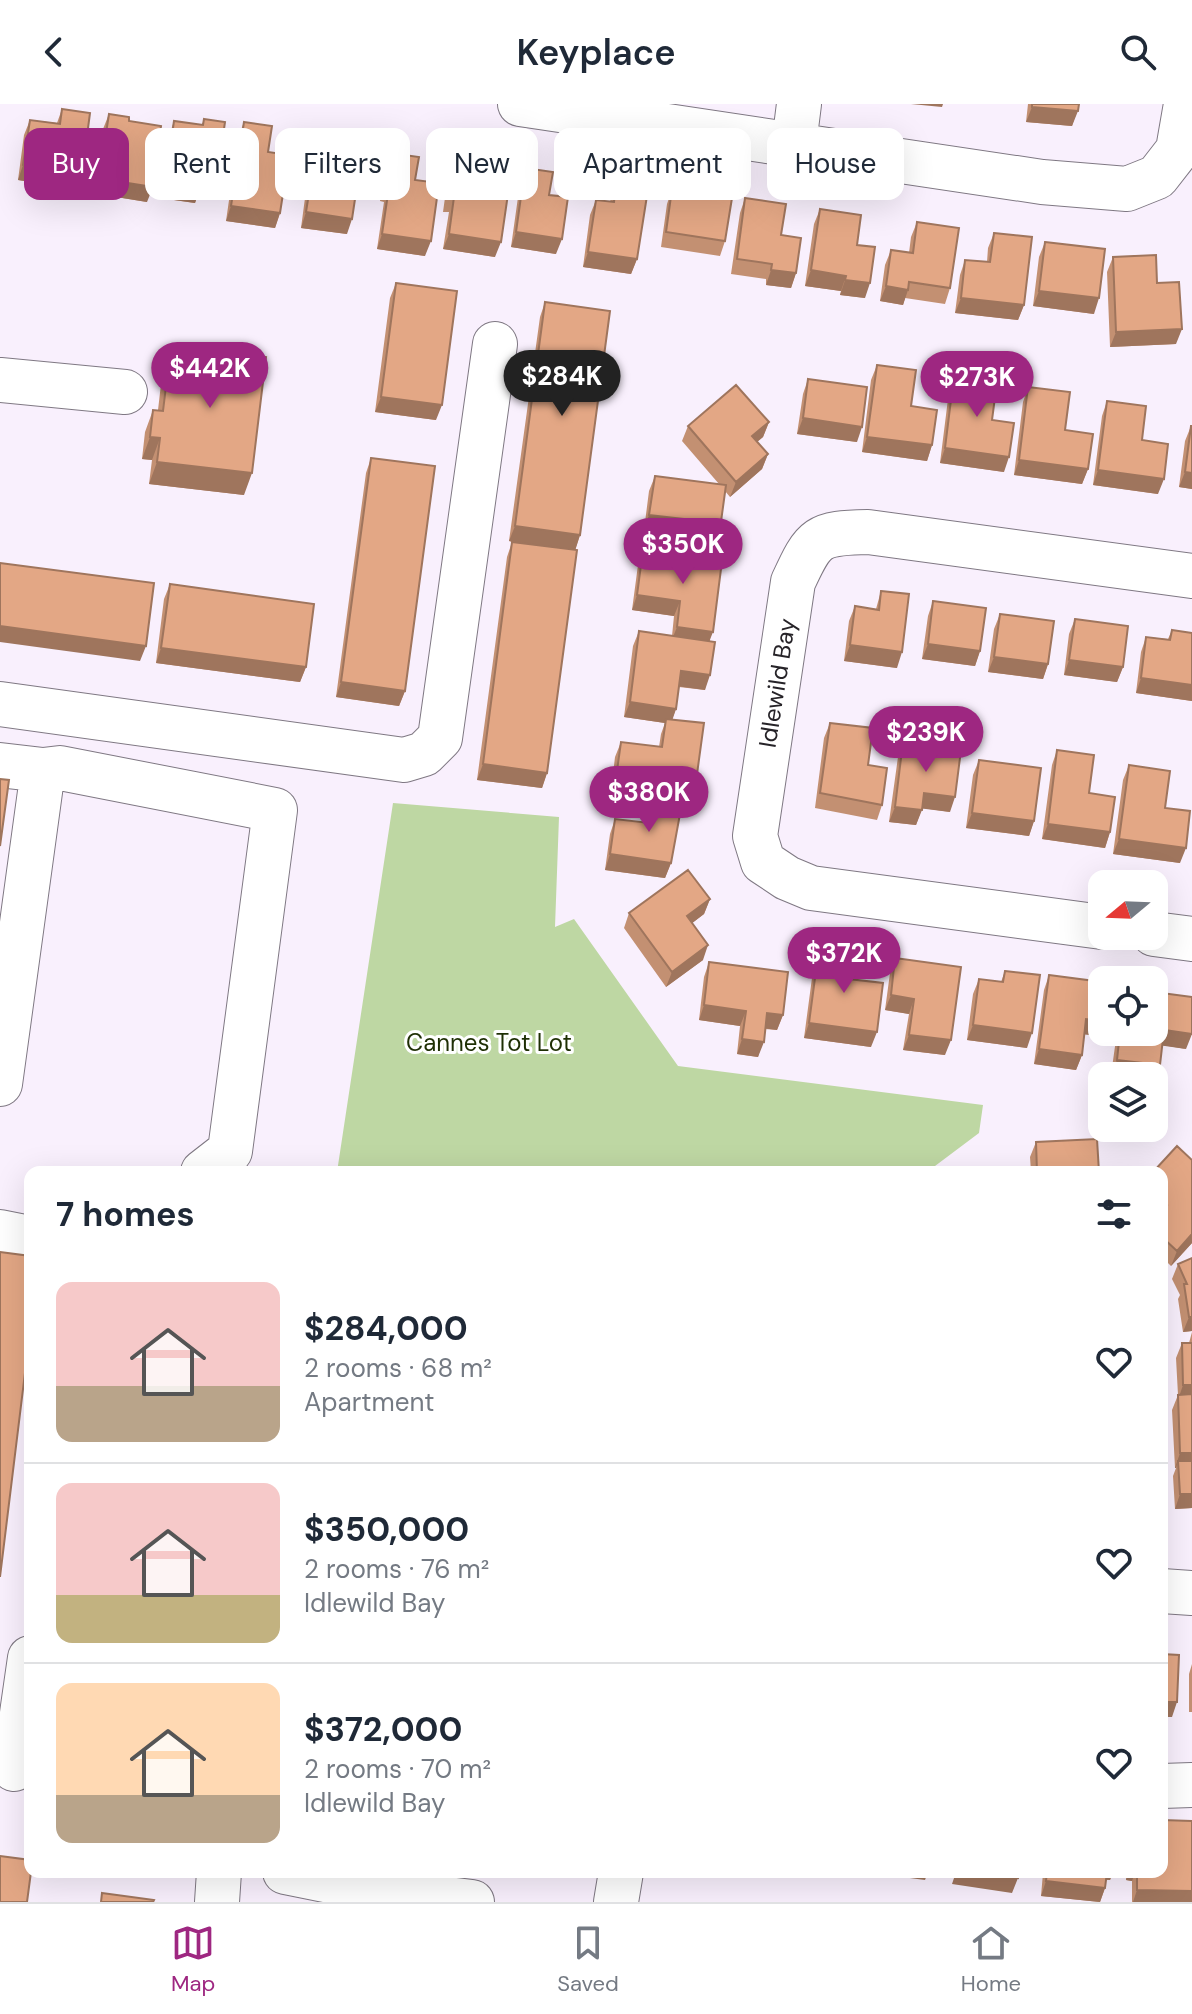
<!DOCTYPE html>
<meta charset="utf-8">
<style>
:root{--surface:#fff;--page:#f2f2f3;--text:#1f2937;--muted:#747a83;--line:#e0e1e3;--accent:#9e2781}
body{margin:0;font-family:"DM Sans",sans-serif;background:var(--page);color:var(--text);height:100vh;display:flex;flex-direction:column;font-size:30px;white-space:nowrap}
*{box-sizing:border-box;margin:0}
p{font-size:26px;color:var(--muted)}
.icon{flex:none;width:44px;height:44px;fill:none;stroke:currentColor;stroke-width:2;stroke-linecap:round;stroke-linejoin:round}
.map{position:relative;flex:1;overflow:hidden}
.sheet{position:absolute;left:24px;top:1062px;width:1144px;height:712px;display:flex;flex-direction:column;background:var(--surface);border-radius:16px;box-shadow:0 8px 32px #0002}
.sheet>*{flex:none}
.top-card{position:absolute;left:24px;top:24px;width:1144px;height:72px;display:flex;gap:16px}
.needle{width:52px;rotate:251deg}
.fabs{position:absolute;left:1088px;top:766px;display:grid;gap:16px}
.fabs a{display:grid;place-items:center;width:80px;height:80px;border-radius:16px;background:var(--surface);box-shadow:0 8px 32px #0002;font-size:40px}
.price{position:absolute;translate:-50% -68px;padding:0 18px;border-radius:28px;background:var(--accent);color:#fff;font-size:26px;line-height:52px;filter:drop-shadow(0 2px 4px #0008)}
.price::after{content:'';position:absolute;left:50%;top:48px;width:24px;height:18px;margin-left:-12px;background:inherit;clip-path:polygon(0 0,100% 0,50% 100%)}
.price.active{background:#222;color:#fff}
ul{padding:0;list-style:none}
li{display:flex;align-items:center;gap:24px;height:200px;padding:0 32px}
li+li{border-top:2px solid var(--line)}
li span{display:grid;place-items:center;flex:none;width:224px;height:160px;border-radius:16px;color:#555}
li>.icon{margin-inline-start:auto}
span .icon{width:96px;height:96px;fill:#fffc;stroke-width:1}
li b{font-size:34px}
h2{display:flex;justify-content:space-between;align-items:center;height:96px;padding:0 32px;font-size:34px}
.tag{padding:0 28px;border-radius:16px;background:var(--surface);box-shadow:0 8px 32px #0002;font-size:28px;line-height:72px}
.tag.active{background:var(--accent);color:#fff}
header{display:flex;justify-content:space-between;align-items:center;height:104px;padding:0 32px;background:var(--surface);font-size:36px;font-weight:600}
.tab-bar{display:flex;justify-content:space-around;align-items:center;height:112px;border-top:2px solid var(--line);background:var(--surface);font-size:22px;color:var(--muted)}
.tab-bar a{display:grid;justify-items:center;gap:4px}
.tab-bar .active{color:var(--accent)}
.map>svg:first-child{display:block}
</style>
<header><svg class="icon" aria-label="back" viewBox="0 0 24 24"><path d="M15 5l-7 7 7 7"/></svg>Keyplace<svg class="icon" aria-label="search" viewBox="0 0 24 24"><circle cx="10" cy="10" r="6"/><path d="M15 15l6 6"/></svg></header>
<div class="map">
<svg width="1192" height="1798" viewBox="0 0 1192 1798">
<rect width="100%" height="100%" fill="#f9f0fd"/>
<path fill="#bed7a3" d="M393,699l166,14 -4,110 19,-8 104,147 305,39 -4,28 -52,39h-590z"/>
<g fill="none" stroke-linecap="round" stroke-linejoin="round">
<g stroke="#7f7883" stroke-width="46">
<path id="minor" d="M520,0l522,78 85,7 30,-12 21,-27 8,-46
M794,40l5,-40
M0,276l125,12
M0,600l404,56 20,-6 16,-16 55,-394
M0,661l43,5 -43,314
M43,666l17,-2 215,42 -45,341 -27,21
M1102,823l-291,-39 -24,-10 -24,-16 -8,-26 38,-254c21,-46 24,-49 75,-50l324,44
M1154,830l38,5
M0,1128l30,6
M1162,1487l30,2
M14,1665l16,-111
M1162,1682l30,-1
M285,1768l90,18 97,12
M217,1798l2,-30
M616,1798l5,-30"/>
</g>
<use href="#minor" stroke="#fff" stroke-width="44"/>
</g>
<path fill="#c39072" d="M1028,0h51l-7,22 -46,-4z
M62,5l14,80 -58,-9 6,-45 6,-15 27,3z
M109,10l20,7 18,81 -37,-6 5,-33 -16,-2 4,-32z
M204,15l10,54 -11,-2 -3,17 -5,15 -35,-5 9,-62 5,-15 28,4z
M244,18l36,91 -5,15 -49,-7 12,-83z
M313,32l34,98 -46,-6 6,-45 -4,-1 4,-31z
M390,49l35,103 -48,-7 7,-47 -4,-1 4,-33z
M454,57l41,96 -52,-8 6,-37h-6l5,-36z
M525,64l31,86 -45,-7 9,-64z
M617,74l20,81 -6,15 -48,-7 7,-52 6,-15 14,2 2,-9z
M672,85l53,52 -5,15 -59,-9 6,-43z
M745,94l36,37 15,38 -5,15 -25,-3v-6l-35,-5 9,-61z
M820,105l37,36 8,53 -25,-3 1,-4 -36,-5 9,-62z
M917,118l33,66 -5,16 -40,-6 -2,7 -23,-4 5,-36 6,-15 18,3 2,-16z
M994,129l30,72 -6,15 -63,-7 5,-38 5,-15 22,2 1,-14z
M1045,138l49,72 -61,-8 6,-49z
M1113,153l44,26 19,61 -66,3 -3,-75z
M396,179l40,137 -61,-8 15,-114z
M545,198l35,233 -5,15 -28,223 -5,15 -65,-8 30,-223 5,-15 -3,-1 31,-224z
M171,241l73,150 -95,-11 3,-24 -10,-1 3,-27 8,-22h5l5,-43z
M877,261l34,41 21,39 -5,16 -65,-9 9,-72z
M954,272l38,44 12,52 -64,-9 9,-72z
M808,275l49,63 -60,-8 6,-40z
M1028,283l37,43 23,39 -6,15 -68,-9 9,-73z
M1107,297l35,39 16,54 -65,-9 9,-69z
M769,318l-6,15 -6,5 11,12 -6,15 -32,28 -5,-6 -11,68 -4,82 -5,49 -26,-3 -3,22 -4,10 22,77 -6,15 -7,-1 -10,53 -6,15 -60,-8 5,-36 5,-15 30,4 4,-17 -39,-6 5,-43 6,-15 38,5 2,-13 4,-11 -41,-6 9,-71 6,-15 33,5 2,-20 -42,-6 6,-45 5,-15 32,4 3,-20 -34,-4 5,-39 6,-15 64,8 -37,-43 6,-15z
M1191,322l1,63 -13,-2 6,-46z
M371,354l34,233 -6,15 -63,-9 30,-224z
M170,480l136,83 -6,15 -144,-19 8,-64z
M881,487l16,77 -53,-7 5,-40 6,-15 21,3z
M933,497l47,50 -5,15 -53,-7 6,-43z
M1000,510l48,50 -5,15 -55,-7 6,-43z
M1075,515l48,48 -6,15 -53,-7 5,-41z
M1172,526l20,3v68l-56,-8 5,-41 5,-15 22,2z
M830,619l52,82 -5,15 -62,-12 9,-70z
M903,638l47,70 -28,-4 -6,17 -27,-3 9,-65z
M1057,646l53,82 -5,16 -63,-9 10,-74z
M979,656l55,61 -5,15 -63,-8 7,-53z
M1129,661l36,43 15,55 -67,-9 10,-74z
M710,795l-6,15 -12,9 11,37 -37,27 -42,-59 5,-15z
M819,844l30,31 22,68 -67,-9 10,-75z
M895,854l50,97 -42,-5 6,-36 -24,-4 5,-37z
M709,858l74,53 -6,15 -12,-1 -7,28 -21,-3 3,-28 -41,-6 5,-43z
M1005,867l22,77 -60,-8 6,-46 6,-15 22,3z
M1049,871l59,62 -24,-3 -2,21 -6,15 -42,-6 10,-74z
M1117,928h37l32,17 -24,-4 -2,20 -6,16v-5h-33l-10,-1z
M1036,1038l63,30h-68l-1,-15z
M1192,1056v83l-21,23 -9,-9v-85z
M1192,1154v73l-9,1 -5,-33 2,-4 -8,-16 6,-15z
M1192,1228v176l-17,1 -2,-33 3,-8h-1l-3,-58 6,-15 -2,-37 6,-15h7z
M1192,1560v48h-3v-38z
M1035,1768h78l-3,8h-4l-1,8 -5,14 -59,-6 2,-23z
M1126,1768h36l30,30h-60v-21l-6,-1z"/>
<path fill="#9f755d" d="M911,0h32l-1,3z
M1032,3l46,4 -6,15 -46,-4z
M104,42l16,2 -5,15 -16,-2z
M205,51l15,2 -6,16 -15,-2z
M23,61l59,9 -6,15 -58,-9z
M308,63l5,1 -6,15 -4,-1z
M115,77l38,6 -6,15 -37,-6z
M165,79l35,5 -5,15 -35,-5z
M231,102l49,7 -5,15 -49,-7z
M306,108l46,7 -5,15 -46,-6z
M516,128l46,7 -6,15 -45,-7z
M382,130l49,7 -6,15 -48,-7z
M449,130l52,8 -6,15 -52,-8z
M588,148l49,7 -6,15 -48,-7z
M771,166l25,3 -5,15 -25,-3z
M811,166l35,6 -5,15 -36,-5z
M845,176l25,3 -5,15 -25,-3z
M886,182l22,4 -5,15 -23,-4z
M1039,187l60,7 -5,16 -61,-8z
M961,194l63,7 -6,15 -63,-7z
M1182,225l-6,15 -66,3 6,-15z
M381,293l61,8 -6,15 -61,-8z
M803,314l59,9 -5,15 -60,-8z
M769,318l-6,15 -17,14 6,-15z
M150,333l10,1 -8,22 -10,-1z
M867,333l65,8 -5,16 -65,-9z
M945,344l64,9 -5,15 -64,-9z
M768,350l-6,15 -32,28 6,-15z
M1019,356l69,9 -6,15 -68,-9z
M157,358l95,11 -8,22 -95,-11z
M1098,366l66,9 -6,15 -65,-9z
M1185,368l7,1v16l-13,-2z
M649,411l34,4 -5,15 -34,-4z
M515,422l65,9 -5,16 -66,-10z
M680,442l37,5 -5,15 -38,-5z
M637,491l43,6 -6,15 -42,-6z
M0,522l146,20 -6,15 -140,-19z
M677,523l36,5 -6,15 -36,-5z
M928,540l52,7 -5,15 -53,-7z
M850,541l52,7 -5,16 -53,-7z
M161,544l145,19 -6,15 -144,-19z
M994,553l54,7 -5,15 -55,-7z
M1069,556l54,7 -6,15 -53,-7z
M681,567l29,4 -5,15 -29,-4z
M1141,574l51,7v16l-56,-8z
M341,578l64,9 -6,15 -63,-9z
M630,598l46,7 -5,15 -5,-5 -1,4 -41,-6z
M483,660l64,9 -5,15 -65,-8z
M615,681l79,11 -6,15 -37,-5 1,-7 -3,7 -39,-6z
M924,689l31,4 -5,15 -32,-4z
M895,703l27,3 -6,15 -27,-3z
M972,709l62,8 -5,15 -63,-8z
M1048,720l62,8 -5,16 -63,-9z
M1119,735l67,9 -6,15 -67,-9z
M610,750l61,9 -6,15 -60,-8z
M710,795l-6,15 -22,17 5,-15z
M708,841l-5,15 -37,27 6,-15z
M891,891l23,4 -5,15 -24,-4z
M704,901l42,6 -6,15 -41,-6z
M767,909l16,2 -6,15 -15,-2z
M1086,915l16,2v11h8l-2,5 -27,-3z
M809,919l68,9 -6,15 -67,-9z
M973,921l59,8 -5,15 -60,-8z
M1164,926l28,4 -6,15 -28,-4z
M909,931l42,5 -6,15 -42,-5z
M742,935l22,3 -6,15 -21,-3z
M1039,945l43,6 -6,15 -42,-6z
M1117,956l43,5 -6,16v-5h-33l-10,-1z
M1192,1130v9l-21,23 6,-15z
M1189,1213h3v14l-9,1z
M1183,1281h9v15h-14z
M1180,1349h12v15l-14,-7 -2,7h-1z
M1180,1390h12v14l-17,1z
M1162,1598h15l-5,15h-10z
M864,1768h64l-3,8z
M956,1768h20l42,6 -6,15 -60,-9z
M1105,1768h8l-3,8 -8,-1z
M1129,1768h6l-3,9 -6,-1z
M1046,1777l59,7 -5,14 -59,-6z
M1137,1786l55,1v11h-59z"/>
<path fill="#e3a785" stroke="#9f755d" stroke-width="2" d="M1032,0h47l-1,7 -46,-4z
M62,5l28,4 -8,61 -59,-9 7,-45 30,4z
M109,10l20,3v4l32,5 -8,61 -38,-6 5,-33 -16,-2z
M204,15l21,3 -5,35 -15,-2 -5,33 -35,-5 9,-62 29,4z
M244,18l28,4 -4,26 21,3 -9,58 -49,-7z
M313,32l28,3 -3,24 22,3 -8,53 -46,-7 7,-44 -5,-1z
M390,49l29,4 -4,23 24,3 -8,58 -49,-7 7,-47 -4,-1z
M454,57l31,4 -3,18 27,4 -8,55 -52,-8 5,-37 -6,-1z
M525,64l28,4 -4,23 19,2 -6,42 -46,-7z
M617,74l32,5 -12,76 -49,-7 8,-52 18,2z
M672,85l60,9 -7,43 -59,-9z
M745,94l41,6 -5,31 20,3 -5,35 -25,-3 1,-6 -35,-5z
M820,105l41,6 -4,30 18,2 -5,36 -25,-3 1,-4 -35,-6z
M917,118l42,6 -9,60 -41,-6 -1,8 -22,-4 5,-36 22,3z
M994,129l38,4 -8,68 -63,-7 4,-38 25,2z
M1045,138l60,7 -6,49 -60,-7z
M1156,151l1,28 22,-1 3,47 -66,3 -3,-75z
M396,179l61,8 -15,114 -61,-8z
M545,198l65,9 -30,224 -65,-9z
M171,241l95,12 -14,116 -95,-11 3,-24 -10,-1 3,-27 10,1z
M877,261l39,5 -5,36 26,4 -5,35 -65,-8z
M954,272l43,6 -5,38 22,3 -5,34 -64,-9z
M808,275l59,8 -5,40 -59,-9z
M736,281l33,37 -17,14 16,18 -32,28 -48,-56z
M1028,283l42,5 -5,38 28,4 -5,35 -69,-9z
M1107,297l39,5 -4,34 26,4 -4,35 -66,-9z
M1191,322h1v47l-7,-1z
M371,354l64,8 -30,225 -64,-9z
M655,372l71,9 -9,66 -37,-5 3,-27 -34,-4z
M512,438l65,8 -30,223 -64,-9z
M643,446l79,11 -9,71 -36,-5 3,-26 -43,-6z
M0,459l154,20 -8,63 -146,-20z
M170,480l144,20 -8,63 -145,-19z
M881,487l28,3 -7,58 -52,-7 5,-39 24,4z
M933,497l53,7 -6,43 -52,-7z
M1000,510l54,7 -6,43 -54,-7z
M1075,515l53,7 -5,41 -54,-7z
M1172,526l20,3v52l-51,-7 5,-41 24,3z
M639,527l76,11 -5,33 -29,-4 -5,38 -46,-7z
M666,615l38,4 -10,73 -79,-11 6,-43 41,5z
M830,619l43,5 -5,37 19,3 -5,37 -62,-12z
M903,638l58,8 -6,47 -31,-4 -2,17 -27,-3z
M1057,646l37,5 -5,38 26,4 -5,35 -62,-8z
M979,656l62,8 -7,53 -62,-8z
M1129,661l41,6 -5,37 25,3 -4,37 -67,-9z
M0,675l9,1 -9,66z
M652,695l30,4 -11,60 -61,-9 5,-35 34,4z
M688,766l22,29 -23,17 21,29 -36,27 -43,-59z
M819,844l33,5 -3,26 34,4 -6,49 -68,-9z
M895,854l66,9 -10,73 -42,-5 5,-36 -23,-4z
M709,858l79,10 -5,43 -16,-2 -3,29 -22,-3 4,-28 -42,-6z
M1005,867l35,4 -8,58 -59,-8 6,-46 24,3z
M1049,871l53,7v39l-16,-2 -4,36 -43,-6z
M1154,888l38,5v37l-28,-4 -4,35 -43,-5 3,-28h34z
M1097,1035l2,33h-62l-1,-30z
M1177,1042l15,14v74l-15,17 -15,-14v-27l5,-5 -5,-4v-29h-9z
M0,1148l30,4v76l-30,245z
M1192,1154v59h-3l-5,-33h3l-9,-20z
M1182,1239h10v42h-9z
M1192,1290v59h-12l-2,-58z
M1178,1357h14v33h-12z
M1162,1550l17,1 -2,47h-15z
M1162,1716l30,1v70l-55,-1v-18h25z
M0,1752l30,4 1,12 -4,30h-27z
M976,1768h43l-1,6z
M1047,1768h60l-2,16 -59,-7z
M102,1789l52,7 -1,2h-52z"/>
<g text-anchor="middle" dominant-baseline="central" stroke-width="6" stroke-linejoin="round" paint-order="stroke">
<g font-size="24" fill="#262328" stroke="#fff">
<text transform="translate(777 579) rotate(-81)">Idlewild Bay</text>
</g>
<g font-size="24" fill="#1e2f04" stroke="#fff">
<text x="489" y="938">Cannes Tot Lot</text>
</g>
</g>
</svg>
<div class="fabs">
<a><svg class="needle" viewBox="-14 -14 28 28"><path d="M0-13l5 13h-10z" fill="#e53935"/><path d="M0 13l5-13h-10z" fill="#747a83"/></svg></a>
<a><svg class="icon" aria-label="locate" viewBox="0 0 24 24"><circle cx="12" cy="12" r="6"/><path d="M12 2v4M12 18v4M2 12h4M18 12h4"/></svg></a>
<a><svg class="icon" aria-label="layers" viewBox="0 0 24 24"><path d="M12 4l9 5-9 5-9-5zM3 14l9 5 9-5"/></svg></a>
</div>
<b class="price" style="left:210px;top:306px">$442K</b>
<b class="price active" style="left:562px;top:314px">$284K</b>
<b class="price" style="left:977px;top:315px">$273K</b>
<b class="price" style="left:683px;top:482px">$350K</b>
<b class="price" style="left:926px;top:670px">$239K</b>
<b class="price" style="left:649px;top:730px">$380K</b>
<b class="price" style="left:844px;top:891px">$372K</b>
<div class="top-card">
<a class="tag active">Buy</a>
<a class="tag">Rent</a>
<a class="tag">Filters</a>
<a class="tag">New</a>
<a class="tag">Apartment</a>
<a class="tag">House</a>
</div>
<section class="sheet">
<h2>7 homes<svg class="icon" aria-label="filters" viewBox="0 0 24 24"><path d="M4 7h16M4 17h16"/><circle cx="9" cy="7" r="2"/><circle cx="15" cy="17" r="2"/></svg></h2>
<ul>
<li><span style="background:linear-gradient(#f6c9c9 65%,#b9a48a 0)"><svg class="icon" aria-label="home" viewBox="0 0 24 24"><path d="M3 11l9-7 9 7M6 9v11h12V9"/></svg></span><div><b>$284,000</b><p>2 rooms · 68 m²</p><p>Apartment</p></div><svg class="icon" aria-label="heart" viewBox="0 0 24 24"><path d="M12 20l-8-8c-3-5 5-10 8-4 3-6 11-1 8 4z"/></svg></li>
<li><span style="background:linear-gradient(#f6c9c9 70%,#c2b280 0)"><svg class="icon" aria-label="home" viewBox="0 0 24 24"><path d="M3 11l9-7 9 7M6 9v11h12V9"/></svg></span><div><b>$350,000</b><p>2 rooms · 76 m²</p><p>Idlewild Bay</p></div><svg class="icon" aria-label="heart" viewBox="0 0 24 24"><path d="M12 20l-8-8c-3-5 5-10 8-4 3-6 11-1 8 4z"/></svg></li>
<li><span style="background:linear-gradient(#ffd9b3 70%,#b9a48a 0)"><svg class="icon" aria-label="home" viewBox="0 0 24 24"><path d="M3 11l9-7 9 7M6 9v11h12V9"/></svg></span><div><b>$372,000</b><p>2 rooms · 70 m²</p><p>Idlewild Bay</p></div><svg class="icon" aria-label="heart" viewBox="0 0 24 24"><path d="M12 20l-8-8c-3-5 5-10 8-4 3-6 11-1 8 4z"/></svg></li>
</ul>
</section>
</div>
<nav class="tab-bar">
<a class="active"><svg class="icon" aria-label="map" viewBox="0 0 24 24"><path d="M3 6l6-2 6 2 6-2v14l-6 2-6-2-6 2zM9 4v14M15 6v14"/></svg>Map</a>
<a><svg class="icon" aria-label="saved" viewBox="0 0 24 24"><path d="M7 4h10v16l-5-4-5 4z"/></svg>Saved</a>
<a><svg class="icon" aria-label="home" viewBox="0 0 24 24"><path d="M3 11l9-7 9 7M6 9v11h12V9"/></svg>Home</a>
</nav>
